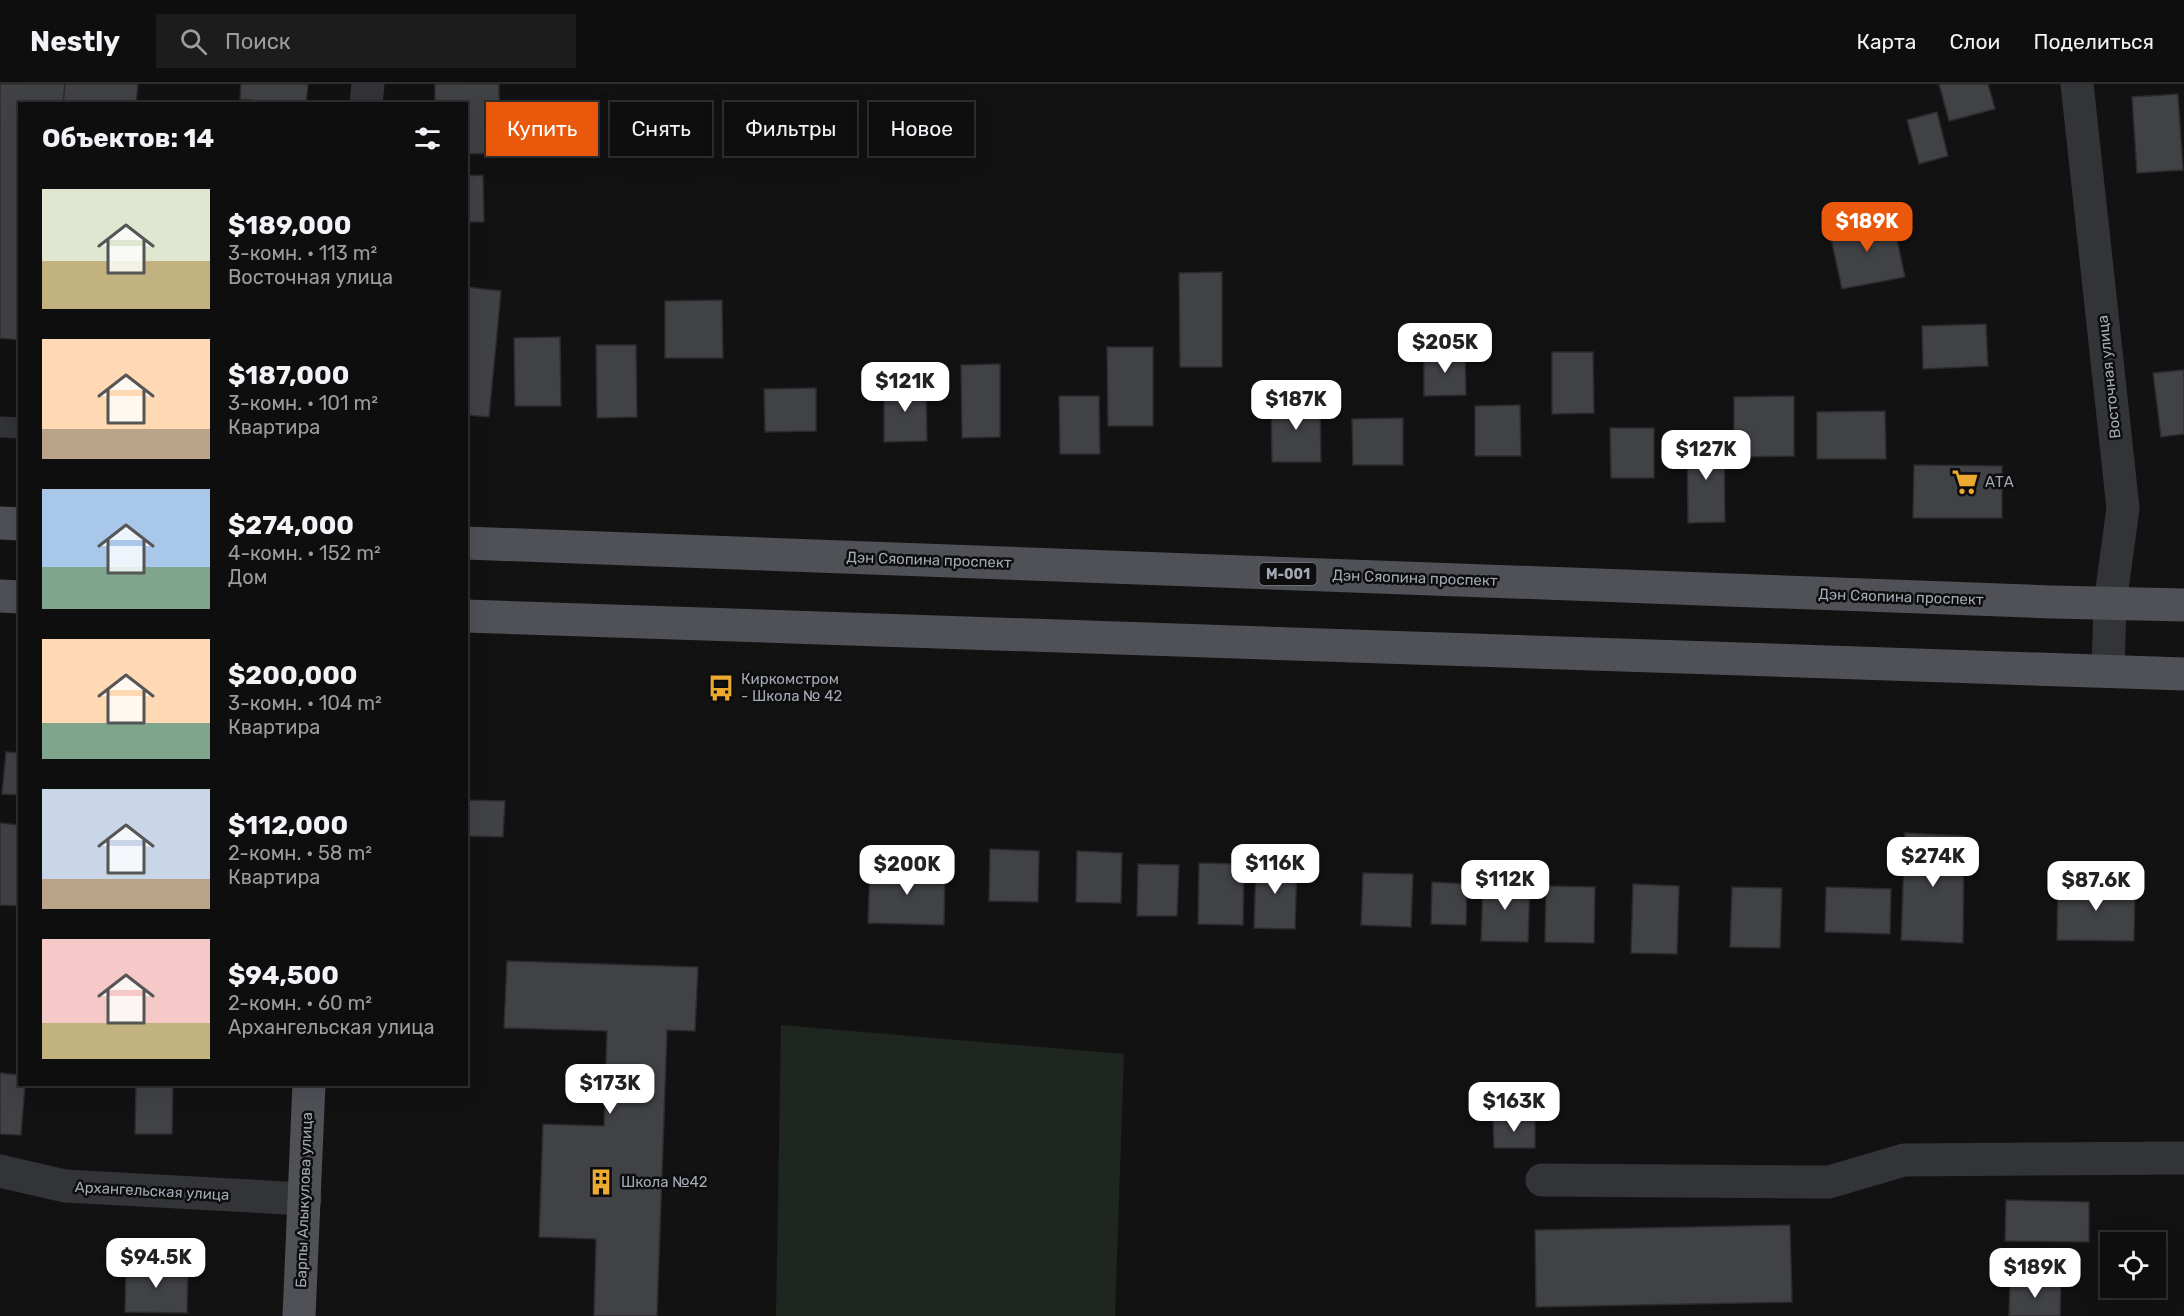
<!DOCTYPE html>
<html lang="ru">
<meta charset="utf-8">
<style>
:root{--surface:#0e0e0e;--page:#1c1c1c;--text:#f1f3f6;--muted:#9b9c9e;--line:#2e2e2e;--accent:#ea580c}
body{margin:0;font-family:Rubik,sans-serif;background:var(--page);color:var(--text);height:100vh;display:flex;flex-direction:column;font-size:22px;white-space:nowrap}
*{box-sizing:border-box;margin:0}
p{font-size:20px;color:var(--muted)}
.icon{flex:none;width:33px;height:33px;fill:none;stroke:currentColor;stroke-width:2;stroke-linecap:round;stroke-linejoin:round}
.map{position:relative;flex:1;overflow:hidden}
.details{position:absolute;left:18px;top:18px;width:450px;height:984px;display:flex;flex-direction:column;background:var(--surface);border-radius:0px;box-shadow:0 6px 24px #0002,0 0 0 2px var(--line)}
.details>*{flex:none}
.banner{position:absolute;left:486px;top:18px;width:570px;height:54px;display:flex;gap:12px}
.buttons{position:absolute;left:2100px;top:1148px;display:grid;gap:12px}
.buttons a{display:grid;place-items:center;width:66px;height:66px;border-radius:0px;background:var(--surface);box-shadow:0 6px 24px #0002,0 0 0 2px var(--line);font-size:30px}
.price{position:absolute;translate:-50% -51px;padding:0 14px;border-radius:12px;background:#fff;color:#222;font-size:20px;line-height:39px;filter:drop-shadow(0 2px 3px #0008)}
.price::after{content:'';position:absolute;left:50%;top:36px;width:18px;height:14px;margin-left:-9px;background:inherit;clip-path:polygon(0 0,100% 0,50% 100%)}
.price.on{background:var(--accent);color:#fff}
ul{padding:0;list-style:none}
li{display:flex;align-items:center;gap:18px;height:150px;padding:0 24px}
li span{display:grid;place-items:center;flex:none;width:168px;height:120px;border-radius:0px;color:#555}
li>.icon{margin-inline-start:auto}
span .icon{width:72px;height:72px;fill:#fffc;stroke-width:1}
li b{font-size:26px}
h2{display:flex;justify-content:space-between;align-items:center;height:72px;padding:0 24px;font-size:26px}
.chip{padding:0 21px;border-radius:0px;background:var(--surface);box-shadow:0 6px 24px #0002,0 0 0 2px var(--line);font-size:21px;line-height:54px}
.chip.on{background:var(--accent);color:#fff}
header{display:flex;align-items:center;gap:36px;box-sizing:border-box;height:84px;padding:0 30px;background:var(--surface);border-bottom:2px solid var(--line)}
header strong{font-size:28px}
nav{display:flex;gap:33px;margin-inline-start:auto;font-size:21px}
.search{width:420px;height:54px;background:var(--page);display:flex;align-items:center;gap:15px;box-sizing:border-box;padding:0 21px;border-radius:0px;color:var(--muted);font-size:22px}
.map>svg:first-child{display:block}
</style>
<header>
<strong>Nestly</strong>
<div class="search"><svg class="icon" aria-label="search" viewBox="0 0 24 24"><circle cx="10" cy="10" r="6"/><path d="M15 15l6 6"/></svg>Поиск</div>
<nav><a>Карта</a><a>Слои</a><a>Поделиться</a></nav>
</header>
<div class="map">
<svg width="2184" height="1232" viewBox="0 0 2184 1232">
<rect width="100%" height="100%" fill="#121213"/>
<path fill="#1e261f" d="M781,941l343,29 -9,262h-339z"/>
<path fill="#414246" stroke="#2c2c2f" stroke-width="1.5" d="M0,0h65l-2,20h-43v236l-20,-2z
M65,0h73l-2,20h-73z
M241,0h67l-2,20h-23l-43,-5z
M435,0h64l1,69 -34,1v-50h-31z
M1939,0h49l7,25 -46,12z
M2178,10l5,76 -46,3 -5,-76z
M1937,28l11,44 -29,8 -12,-44z
M483,91l1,47h-18v-46z
M1892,132l13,61 -63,12 -13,-60z
M1222,188v95h-42l-1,-94z
M466,203l35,4 -12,126 -23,-2z
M722,216l1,58h-58v-57z
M1986,240l2,42 -65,3 -1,-43z
M560,253l1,69h-46l-1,-68z
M596,261h40l1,72 -40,1z
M1107,263h46v79h-45z
M1465,268l1,43 -42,1v-43z
M1552,268h41l1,61 -42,1z
M1000,280v73l-38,1 -1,-73z
M2184,286v64l-23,3 -8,-64z
M926,299l1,58 -43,1v-58z
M816,304v43l-51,1 -1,-43z
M1059,312h40l1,58h-40z
M1794,312v60l-60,1v-60z
M1320,315l1,63h-49l-1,-62z
M1520,321l1,51h-46v-50z
M1885,327l1,48h-69v-47z
M1403,334v47h-50l-1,-46z
M1610,344h44v50h-43z
M1724,354l1,84 -37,1 -1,-84z
M1914,381l88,1v52h-89z
M6,668l14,1v42l-18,-1z
M466,716l39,1 -2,36 -37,-1z
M0,739l20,2v81l-20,-1z
M1905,749l59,3 -1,107 -62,-3z
M990,765l49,2 -1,51 -49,-1z
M1077,767l45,2 -1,50 -45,-1z
M1256,776l41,2 -2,67 -41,-1z
M1199,779l45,1 -1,61 -45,-1z
M1138,780l41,1 -2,51h-40z
M870,783l75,2 -1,56 -76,-2z
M1363,789l50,1 -2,53 -50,-2z
M1483,796l47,2 -2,60 -47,-1z
M1432,798l35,2 -1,41 -35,-1z
M2058,798l77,2 -1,57 -77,-1z
M1633,800l46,2 -2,68 -46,-1z
M1546,802l49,1 -1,56 -49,-1z
M1732,803l50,1 -2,60 -50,-1z
M1826,803l65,2 -1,45 -65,-2z
M507,877l191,6 -3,64 -28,-1 -10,286h-63l2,-77 -57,-2 4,-113 61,2 3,-95 -103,-3z
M0,989l20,2v9h5l-4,51 -21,-1z
M136,1000h37l-1,50h-37z
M1535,1033v31h-41l-1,-30z
M2006,1116l83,2v40l-84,-1z
M1790,1141l2,77 -256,5 -1,-77z
M126,1181l62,2 -1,46 -62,-1z
M2010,1197l51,2 -1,33h-51z"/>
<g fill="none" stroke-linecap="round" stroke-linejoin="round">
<path stroke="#333438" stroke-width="21" d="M0,343l20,1"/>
<path stroke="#333438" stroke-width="33" d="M366,20l2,-20
M0,1087l65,15 240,13
M1542,1096l287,2 75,-22 280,-2"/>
<path stroke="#333438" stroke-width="33" d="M2077,0l46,424 -13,96 -2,66"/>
<path stroke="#4f5157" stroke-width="33" d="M0,439l20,1
M466,459l1586,59 132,3
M0,512l20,1
M466,532l1718,58
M299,1232l10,-232"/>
</g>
<defs>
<g id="supermarket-bare" transform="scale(2.07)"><path d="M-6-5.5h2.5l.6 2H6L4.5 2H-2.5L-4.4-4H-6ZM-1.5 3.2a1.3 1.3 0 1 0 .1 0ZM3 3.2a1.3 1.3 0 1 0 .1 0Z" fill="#edaa30" stroke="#0d0d0e" stroke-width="2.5" paint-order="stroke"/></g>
<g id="bus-bare" transform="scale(2.07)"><path d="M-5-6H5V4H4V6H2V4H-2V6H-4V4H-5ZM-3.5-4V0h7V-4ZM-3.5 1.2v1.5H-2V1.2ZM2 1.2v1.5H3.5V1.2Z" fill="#edaa30" stroke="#0d0d0e" stroke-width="2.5" paint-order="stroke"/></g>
<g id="building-bare" transform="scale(2.07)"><path d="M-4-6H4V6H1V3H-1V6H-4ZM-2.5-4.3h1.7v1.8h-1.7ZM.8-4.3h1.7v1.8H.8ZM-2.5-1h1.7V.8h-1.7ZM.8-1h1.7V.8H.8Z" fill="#edaa30" stroke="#0d0d0e" stroke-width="2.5" paint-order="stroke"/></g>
</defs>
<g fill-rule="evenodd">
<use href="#supermarket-bare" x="1965" y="398"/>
<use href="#bus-bare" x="721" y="604"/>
<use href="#building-bare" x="601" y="1098"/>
</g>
<g text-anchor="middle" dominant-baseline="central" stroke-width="5" stroke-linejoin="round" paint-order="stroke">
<rect fill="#0d0d0e" stroke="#767a82" stroke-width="1.5" x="1259.5" y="479" width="57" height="22" rx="4.5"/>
<g font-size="14" font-weight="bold" fill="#a3a9b4">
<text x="1288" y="490">M-001</text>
</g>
<g font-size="15" fill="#a3a9b4" stroke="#0d0d0e">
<text transform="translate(2109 293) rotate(-96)">Восточная улица</text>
<text transform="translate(929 476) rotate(2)">Дэн Сяопина проспект</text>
<text transform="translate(1415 494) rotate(2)">Дэн Сяопина проспект</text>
<text transform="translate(1901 513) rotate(2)">Дэн Сяопина проспект</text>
<text transform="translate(152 1107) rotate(3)">Архангельская улица</text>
<text transform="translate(304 1116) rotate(-88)">Барпы Алыкулова улица</text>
</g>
<g font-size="15" fill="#a3a9b4" stroke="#0d0d0e" text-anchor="start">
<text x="1985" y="398">АТА</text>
<text x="741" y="595">Киркомстром<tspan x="741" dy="17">- Школа № 42</tspan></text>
<text x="621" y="1098">Школа №42</text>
</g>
</g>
</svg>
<div class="buttons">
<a><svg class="icon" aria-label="locate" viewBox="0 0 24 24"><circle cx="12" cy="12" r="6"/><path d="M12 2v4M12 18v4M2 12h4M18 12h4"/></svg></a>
</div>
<b class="price on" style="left:1867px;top:169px">$189K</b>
<b class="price" style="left:1445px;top:290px">$205K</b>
<b class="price" style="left:905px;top:329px">$121K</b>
<b class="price" style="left:1296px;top:347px">$187K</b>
<b class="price" style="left:1706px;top:397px">$127K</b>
<b class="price" style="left:1933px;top:804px">$274K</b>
<b class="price" style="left:1275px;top:811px">$116K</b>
<b class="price" style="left:907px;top:812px">$200K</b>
<b class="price" style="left:1505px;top:827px">$112K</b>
<b class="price" style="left:2096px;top:828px">$87.6K</b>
<b class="price" style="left:610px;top:1031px">$173K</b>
<b class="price" style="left:1514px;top:1049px">$163K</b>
<b class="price" style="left:156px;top:1205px">$94.5K</b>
<b class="price" style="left:2035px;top:1215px">$189K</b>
<div class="banner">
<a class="chip on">Купить</a>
<a class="chip">Снять</a>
<a class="chip">Фильтры</a>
<a class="chip">Новое</a>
</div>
<section class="details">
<h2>Объектов: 14<svg class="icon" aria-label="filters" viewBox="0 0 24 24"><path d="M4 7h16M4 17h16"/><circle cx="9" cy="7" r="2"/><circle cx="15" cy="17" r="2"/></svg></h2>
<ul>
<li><span style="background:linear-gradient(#dfe7d0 60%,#c2b280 0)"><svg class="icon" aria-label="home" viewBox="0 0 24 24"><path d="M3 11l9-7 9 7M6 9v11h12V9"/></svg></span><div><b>$189,000</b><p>3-комн. · 113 m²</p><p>Восточная улица</p></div></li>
<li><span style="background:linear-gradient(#ffd9b3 75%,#b9a48a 0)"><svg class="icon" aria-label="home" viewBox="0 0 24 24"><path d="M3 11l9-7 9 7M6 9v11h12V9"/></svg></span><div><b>$187,000</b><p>3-комн. · 101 m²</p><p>Квартира</p></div></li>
<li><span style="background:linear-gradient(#a9c7e8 65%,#7fa58c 0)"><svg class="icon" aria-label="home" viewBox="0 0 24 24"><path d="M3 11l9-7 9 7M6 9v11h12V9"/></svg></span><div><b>$274,000</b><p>4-комн. · 152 m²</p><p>Дом</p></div></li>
<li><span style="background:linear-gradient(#ffd9b3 70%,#7fa58c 0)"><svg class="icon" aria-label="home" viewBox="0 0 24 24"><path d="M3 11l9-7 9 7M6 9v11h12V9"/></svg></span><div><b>$200,000</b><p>3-комн. · 104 m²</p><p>Квартира</p></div></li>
<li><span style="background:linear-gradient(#c9d6e8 75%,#b9a48a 0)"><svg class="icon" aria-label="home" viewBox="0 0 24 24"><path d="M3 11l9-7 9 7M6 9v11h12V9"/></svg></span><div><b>$112,000</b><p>2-комн. · 58 m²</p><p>Квартира</p></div></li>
<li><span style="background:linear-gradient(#f6c9c9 70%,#c2b280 0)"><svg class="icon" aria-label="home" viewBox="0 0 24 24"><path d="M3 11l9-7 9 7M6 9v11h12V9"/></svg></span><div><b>$94,500</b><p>2-комн. · 60 m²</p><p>Архангельская улица</p></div></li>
</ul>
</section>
</div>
